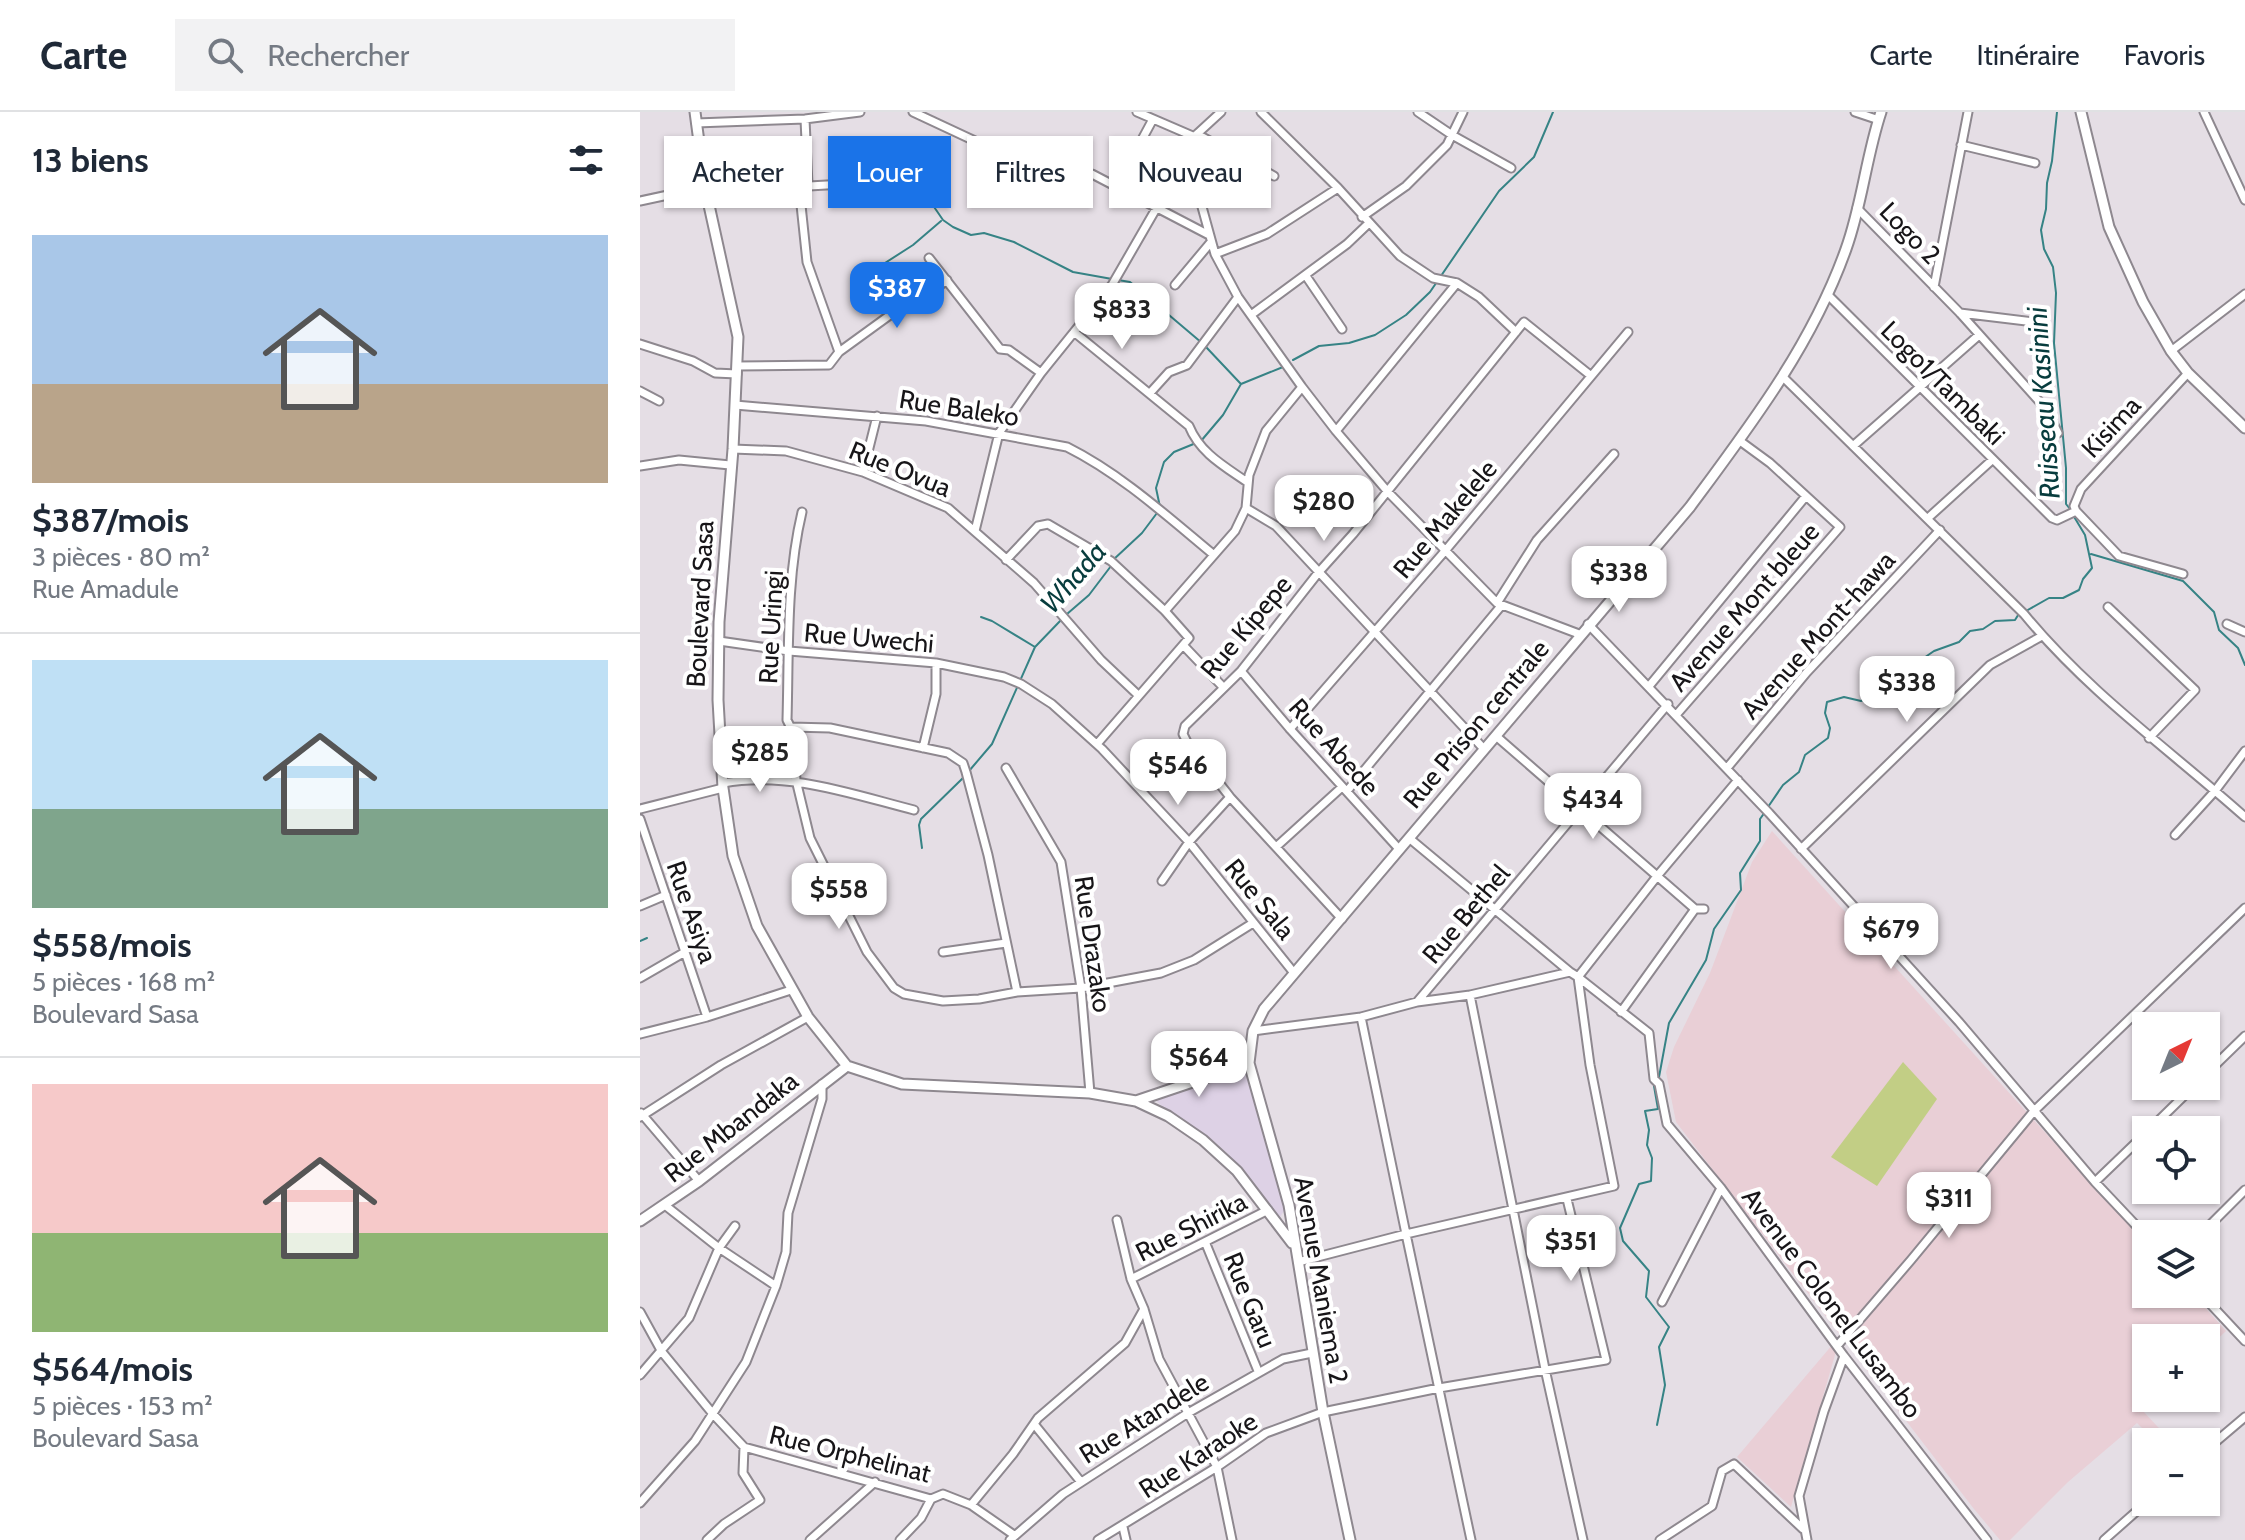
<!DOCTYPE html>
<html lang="fr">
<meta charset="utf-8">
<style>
:root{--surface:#fff;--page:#f2f2f3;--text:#1f2937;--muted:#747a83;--line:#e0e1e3;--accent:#1a73e8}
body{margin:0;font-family:Cabin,sans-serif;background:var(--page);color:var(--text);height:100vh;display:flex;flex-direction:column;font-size:30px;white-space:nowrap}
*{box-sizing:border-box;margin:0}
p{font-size:26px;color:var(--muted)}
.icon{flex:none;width:44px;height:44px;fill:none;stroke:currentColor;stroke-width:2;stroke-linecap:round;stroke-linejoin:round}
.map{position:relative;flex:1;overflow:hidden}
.drawer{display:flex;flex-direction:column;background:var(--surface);width:640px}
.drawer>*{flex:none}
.top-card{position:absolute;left:24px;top:24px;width:760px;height:72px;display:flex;gap:16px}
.needle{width:52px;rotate:43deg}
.tools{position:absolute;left:1492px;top:900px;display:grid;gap:16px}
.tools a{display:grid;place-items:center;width:88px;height:88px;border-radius:0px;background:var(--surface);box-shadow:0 2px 6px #0004;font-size:40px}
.price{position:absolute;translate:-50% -68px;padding:0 18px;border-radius:16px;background:#fff;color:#222;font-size:26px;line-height:52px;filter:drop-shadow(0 2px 4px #0008)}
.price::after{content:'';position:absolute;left:50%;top:48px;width:24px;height:18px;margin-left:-12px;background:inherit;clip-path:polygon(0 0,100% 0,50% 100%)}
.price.active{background:var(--accent);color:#fff}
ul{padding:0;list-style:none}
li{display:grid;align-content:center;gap:16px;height:424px;padding:0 32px}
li+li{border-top:2px solid var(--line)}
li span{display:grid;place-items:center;height:248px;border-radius:0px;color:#555}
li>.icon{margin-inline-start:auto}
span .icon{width:144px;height:144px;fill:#fffc;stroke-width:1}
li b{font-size:34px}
h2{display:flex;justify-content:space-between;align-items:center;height:96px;padding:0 32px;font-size:34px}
.tag{padding:0 28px;border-radius:0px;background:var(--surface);box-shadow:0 2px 6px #0004;font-size:28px;line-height:72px}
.tag.active{background:var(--accent);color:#fff}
header{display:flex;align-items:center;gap:48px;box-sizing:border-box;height:112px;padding:0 40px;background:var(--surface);border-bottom:2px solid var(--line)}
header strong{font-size:38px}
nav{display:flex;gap:44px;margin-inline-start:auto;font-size:28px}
.search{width:560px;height:72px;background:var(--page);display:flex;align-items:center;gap:20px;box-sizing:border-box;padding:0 28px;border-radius:0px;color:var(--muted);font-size:30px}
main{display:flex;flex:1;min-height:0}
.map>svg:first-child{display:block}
</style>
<header>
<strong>Carte</strong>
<div class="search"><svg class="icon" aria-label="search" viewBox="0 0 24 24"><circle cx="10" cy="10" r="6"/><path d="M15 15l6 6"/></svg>Rechercher</div>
<nav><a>Carte</a><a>Itinéraire</a><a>Favoris</a></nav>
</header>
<main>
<section class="drawer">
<h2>13 biens<svg class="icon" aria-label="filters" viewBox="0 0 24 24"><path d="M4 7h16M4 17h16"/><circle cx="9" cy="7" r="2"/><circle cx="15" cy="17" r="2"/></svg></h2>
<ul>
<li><span style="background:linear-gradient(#a9c7e8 60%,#b9a48a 0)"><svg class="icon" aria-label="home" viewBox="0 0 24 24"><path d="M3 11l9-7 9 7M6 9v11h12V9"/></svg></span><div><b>$387/mois</b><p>3 pièces · 80 m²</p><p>Rue Amadule</p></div></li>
<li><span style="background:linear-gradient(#bfe0f5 60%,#7fa58c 0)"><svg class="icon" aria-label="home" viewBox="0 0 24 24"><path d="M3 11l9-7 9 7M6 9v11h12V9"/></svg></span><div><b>$558/mois</b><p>5 pièces · 168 m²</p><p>Boulevard Sasa</p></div></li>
<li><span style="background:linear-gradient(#f6c9c9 60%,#8fb573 0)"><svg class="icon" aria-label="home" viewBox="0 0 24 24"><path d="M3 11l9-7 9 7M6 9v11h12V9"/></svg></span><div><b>$564/mois</b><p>5 pièces · 153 m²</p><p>Boulevard Sasa</p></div></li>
</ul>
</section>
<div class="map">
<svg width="1605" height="1428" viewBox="0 0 1605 1428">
<rect width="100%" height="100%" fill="#e5dee5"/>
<path fill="#ddd1e5" d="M607,958l40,136 -7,11 -54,-65 -55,-38 -18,-16z"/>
<path fill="#e9cfd6" d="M1132,719l374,413v50h47l33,37 -20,19v-12h-60v60h9l-13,12 30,32h-16l-19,-19 -69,59 -58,58h-10l-26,-31 -298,-387 -10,-50 8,-25 36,-74 42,-111z
M1193,1232l4,4 -46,159 -54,-50z"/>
<path fill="#c2ce85" d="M1263,950l34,37 -60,87 -46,-29z"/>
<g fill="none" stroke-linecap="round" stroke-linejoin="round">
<path stroke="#368385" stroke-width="2" d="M1417,0l-5,49 -5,22 -1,26 -5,21 3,19 9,18 3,26 -2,50 12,125v36l4,5
M266,50l22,21 2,18 13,19 10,7 18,8 13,-2 30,9 59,30 39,7
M231,160l42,-27 28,-24
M478,168l12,2 72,61
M566,235l34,36
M653,248l26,-14 30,-3 26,-8 31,-20 24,-23 69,-101 35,-34 19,-45
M561,329l22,-26 18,-31 42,-17
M520,395l-4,-19 8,-26 10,-10 22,-9
M1451,442l92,27 31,31 5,18 19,18 7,17
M473,448l29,-27 15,-20
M1386,499l23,-13h14l16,-8 4,-11 9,-11 -7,-33 -12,-20
M427,502l22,-19 22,-29
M341,505l11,4 43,26
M329,659l23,-27 43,-97 27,-28
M1128,695l15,-22 16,-13 6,-17 23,-17 2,-10 -5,-15 2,-11 17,-5 17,4 11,-5 49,-36 13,-9 25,-9 11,-11 13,-2 12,-8 20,-1 5,-8
M282,736l-3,-23 2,-6 44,-43
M0,829l7,-3
M1019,965l10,-54 37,-63 8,-31 27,-39 -1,-17 20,-32v-22l5,-7
M1016,971l-2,3 4,23 -13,2 4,19 -2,15 5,13 -1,23 -12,3 -19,44 3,13 26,30 -3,26 23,30 -10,20 6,38 -8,40"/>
<g stroke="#8e888f" stroke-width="11">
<path id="minor" d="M273,0l62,29 117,33 117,61
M497,0l58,25
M581,0l-24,22 -7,11 1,22 24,87 23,43 64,90 34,44 52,61 109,111 82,31
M621,0l77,76 62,68 33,22 24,5 22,14 37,35
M778,0l34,23 59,33
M1215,0l24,8
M1564,0l41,88
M165,7l3,66
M56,11l109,-4 55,-7
M557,22l77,42
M1321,33l74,18
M159,74l8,76 32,90
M477,74l36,-67
M66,80l172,-10 20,-8
M0,89l65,-14
M1217,96l103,105 86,96 12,24
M722,105l44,-31 41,-41 16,-33
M575,142l52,-20 71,-46
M289,146l71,91 9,1 32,23
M666,164l36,53
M535,173l36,-43
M1294,175l34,-175
M1188,183l224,223 5,2 19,-9
M1320,201l83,10
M611,203l96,-71 21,-20
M434,220l115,94c11,27 35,40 58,56
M0,232l53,17 22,12 22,1
M1531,239l74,-57
M97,254l92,-1 10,-13 73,-53 16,-5 19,-14
M1143,265l241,237c65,79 146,136 221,203
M0,279l19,10
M510,281l19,-21 18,-7 51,-68
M95,293l191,16 141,26c54,27 101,70 147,108
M696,319l121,-148
M1213,334l126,-111
M93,337l53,2 77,21 85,36 86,75 67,77 37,35
M0,354l39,-6 51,5
M223,360l14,-56
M606,396l30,18 208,223
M1436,399l-2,-5 7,-17 107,-116
M1436,399l43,45 64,18
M162,400c-16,67 -13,140 -15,208l6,12 3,48 14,58 57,114 27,36 10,6 39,7 36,-2 38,-7 64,-4 80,-15 33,-13 59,-37
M1288,406l64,-58
M335,419l24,-98 42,-60 71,-88 45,-78
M366,448l32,-34 10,-2 63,37 54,50 24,27 -6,7 40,42
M857,491l40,-63 77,-86
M1468,495l87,83 -46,48
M525,499l70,-80 11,-23 3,-33 17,-44 36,-44
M948,512l181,189 190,209 136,160 51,54
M1587,512l18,8
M79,529l70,10 147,12 68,14 17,7 31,20 50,45 87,93 105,131
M601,559l49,58 109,120
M1010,573l156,-189
M1037,602l163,-187 -70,-64 -30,-22
M151,615l39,1 118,25 15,10 3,9 22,83 29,137
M650,617l155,-178 183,-219
M856,624l199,173h9
M457,632l86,-99
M283,636l13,-54v-31
M366,656l55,94 20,126 9,105
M1087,656l80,-96 133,-142
M83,671c65,-12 128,11 191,27
M707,679l154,-185
M0,697l83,-21
M0,707l67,198
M1535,723l40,-44 30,-40
M769,726l161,134
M636,735l66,-60
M1161,737l189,-184 52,-29
M522,769l27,-39 41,-45
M0,794l26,-11
M702,807l-112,-122 -43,-55 -4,-8 2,-8 56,-55 77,-98 35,-39 171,-212 66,53
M303,840l63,-9
M938,865l80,-102 80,-95
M0,866l45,-26
M830,883l75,374 38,171
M777,890l251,-298
M981,900l74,-103
M613,919l108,-14 56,-15 53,-7 100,-23 8,5 71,56 5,46 5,5 8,40 54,64 123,168 143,184
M0,922l67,-17 84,-27
M1566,962l39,-38
M1,1001l58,68
M0,1005l81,-52 87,-48
M1509,1018l45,-44
M1455,1070l51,-49
M26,1094l53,42 57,38
M477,1108l14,59 13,30 15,50 58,108 15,73
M1561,1122l44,-44
M566,1132l52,127
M658,1150l108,-28 -45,-217
M491,1167l137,-69
M1561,1182l44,47
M1022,1190l59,-114
M0,1200l22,40 51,62 31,33 187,52 12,-5 28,11 43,30
M1197,1234l74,-86 123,-149 211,-203
M0,1263l49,-57 30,-70 16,-22
M394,1312l47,58
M1566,1338l39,-33
M0,1391l55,-62 51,-79 30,-76 10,-34 2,-39 34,-114v-15
M331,1393l42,-51 25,-36 87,-75 19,-34
M483,1415l3,13
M67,1428l17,-16 36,-24 -17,-27 1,-26
M170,1428l65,-58
M260,1428l21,-22 10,-19
M370,1428l53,-46 125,-81 95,-54 29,-6
M458,1428l119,-73 49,-34 57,-21 116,-24 167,-28 -39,-161
M831,1428l-65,-306 208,-48 -24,-121 -12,-88
M1020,1428l52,-34 10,-35 12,-7 69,65
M1167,1428l-8,-44 25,-85 20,-55
M1464,1428l43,-38"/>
</g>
<g stroke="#8e888f" stroke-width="13">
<path id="tertiary" d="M55,0l10,75 33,150 -5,112 -14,173 -1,78 5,88 10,68 24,70 51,91 39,49 55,18 188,9 46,8 32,15 35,24 34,31 55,72
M1441,0l28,115 34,75 28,49 17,22 57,55
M496,989l113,-38
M0,1109l59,-40 148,-115
M710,1428l-27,-128 -34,-207 -40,-142 4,-32 11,-22 426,-502c60,-81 122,-162 156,-258 16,-44 20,-92 35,-137"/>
</g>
<use href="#minor" stroke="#fff" stroke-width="7"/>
<use href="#tertiary" stroke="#fff" stroke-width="9"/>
</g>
<g text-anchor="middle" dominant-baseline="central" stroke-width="8" stroke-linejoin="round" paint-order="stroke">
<g font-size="26" fill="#171518" stroke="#fff">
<text transform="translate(1270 121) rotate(46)">Logo 2</text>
<text transform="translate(1303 271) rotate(45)">Logo1/Tambaki</text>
<text transform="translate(319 296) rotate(9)">Rue Baleko</text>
<text transform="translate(1471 315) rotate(-47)">Kisima</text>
<text transform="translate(260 357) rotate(22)">Rue Ovua</text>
<text transform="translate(805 407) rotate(-50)">Rue Makelele</text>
<text transform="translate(60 492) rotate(-87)">Boulevard Sasa</text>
<text transform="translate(1104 495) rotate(-49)">Avenue Mont bleue</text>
<text transform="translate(131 515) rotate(-87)">Rue Uringi</text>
<text transform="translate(606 515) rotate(-50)">Rue Kipepe</text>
<text transform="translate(1178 523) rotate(-48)">Avenue Mont-hawa</text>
<text transform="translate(229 526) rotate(5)">Rue Uwechi</text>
<text transform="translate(836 612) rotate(-50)">Rue Prison centrale</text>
<text transform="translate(694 635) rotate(48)">Rue Abede</text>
<text transform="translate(620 787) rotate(51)">Rue Sala</text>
<text transform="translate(52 800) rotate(71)">Rue Asiya</text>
<text transform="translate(826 802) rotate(-50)">Rue Bethel</text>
<text transform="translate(453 832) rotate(82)">Rue Drazako</text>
<text transform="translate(91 1015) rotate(-38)">Rue Mbandaka</text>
<text transform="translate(551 1115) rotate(-27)">Rue Shirika</text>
<text transform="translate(681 1168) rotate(80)">Avenue Maniema 2</text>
<text transform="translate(610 1188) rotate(68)">Rue Garu</text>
<text transform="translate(1192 1191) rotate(53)">Avenue Colonel Lusambo</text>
<text transform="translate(504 1306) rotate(-32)">Rue Atandele</text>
<text transform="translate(210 1342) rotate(14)">Rue Orphelinat</text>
<text transform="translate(558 1343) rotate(-33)">Rue Karaoke</text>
</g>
<g font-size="28" font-style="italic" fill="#073c3d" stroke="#fff">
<text transform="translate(1403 291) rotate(-94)">Ruisseau Kasinini</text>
<text transform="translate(433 465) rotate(-49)">Whada</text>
</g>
</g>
</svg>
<div class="tools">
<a><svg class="needle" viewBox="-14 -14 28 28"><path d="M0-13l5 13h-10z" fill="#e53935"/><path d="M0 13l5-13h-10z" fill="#747a83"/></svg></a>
<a><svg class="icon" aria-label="locate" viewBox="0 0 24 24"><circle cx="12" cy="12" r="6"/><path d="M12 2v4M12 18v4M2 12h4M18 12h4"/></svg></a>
<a><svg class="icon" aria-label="layers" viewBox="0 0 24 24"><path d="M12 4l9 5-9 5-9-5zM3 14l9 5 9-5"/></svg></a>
<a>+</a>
<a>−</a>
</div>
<b class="price active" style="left:257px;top:218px">$387</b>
<b class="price" style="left:482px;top:239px">$833</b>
<b class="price" style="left:684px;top:431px">$280</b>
<b class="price" style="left:979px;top:502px">$338</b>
<b class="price" style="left:1267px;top:612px">$338</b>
<b class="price" style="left:120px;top:682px">$285</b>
<b class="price" style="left:538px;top:695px">$546</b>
<b class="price" style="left:953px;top:729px">$434</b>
<b class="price" style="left:199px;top:819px">$558</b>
<b class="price" style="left:1251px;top:859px">$679</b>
<b class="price" style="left:559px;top:987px">$564</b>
<b class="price" style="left:1309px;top:1128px">$311</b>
<b class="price" style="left:931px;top:1171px">$351</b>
<div class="top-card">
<a class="tag">Acheter</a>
<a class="tag active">Louer</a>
<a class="tag">Filtres</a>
<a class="tag">Nouveau</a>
</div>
</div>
</main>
